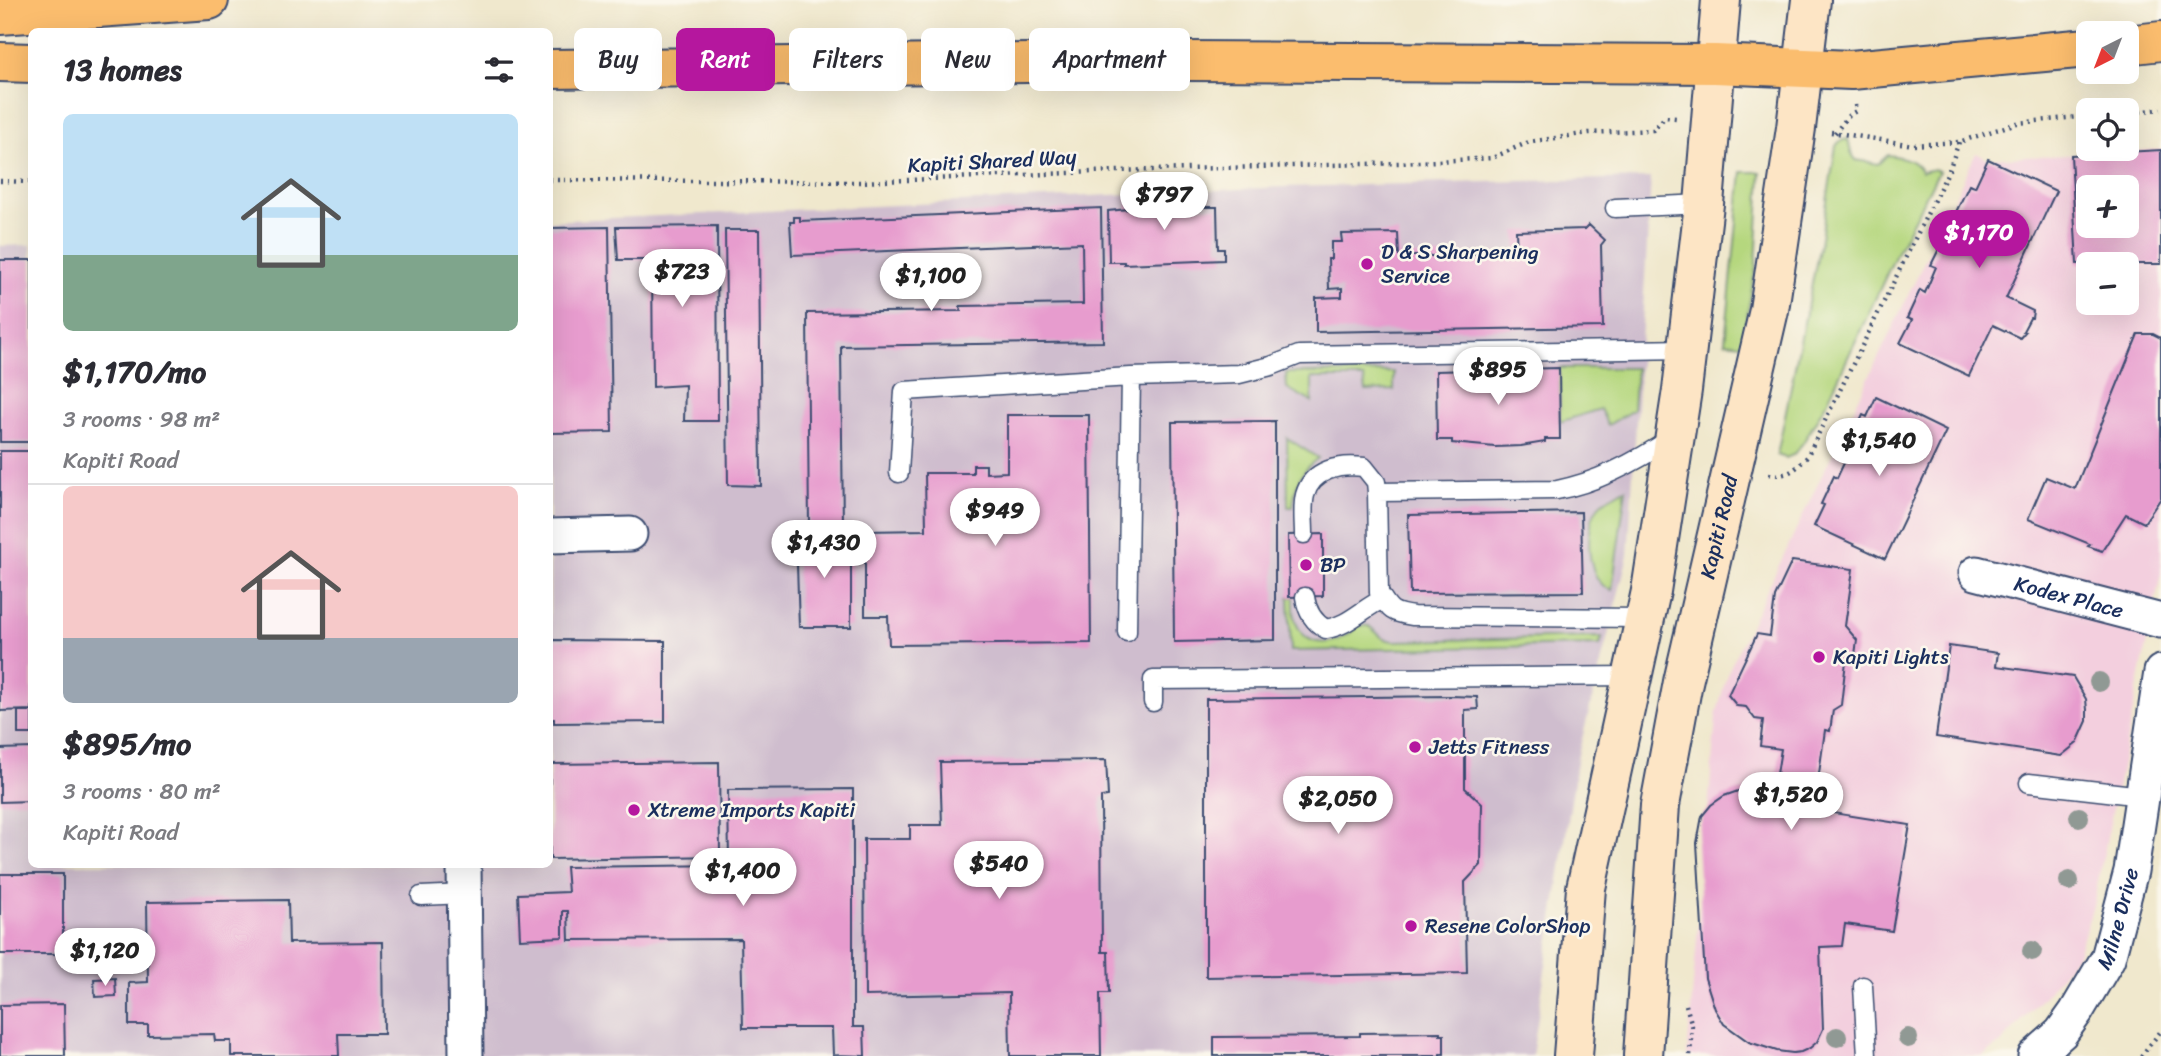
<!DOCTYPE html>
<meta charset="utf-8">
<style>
:root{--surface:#fff;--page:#f2f2f3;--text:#2b2b33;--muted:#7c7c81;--line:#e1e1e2;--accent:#b5179e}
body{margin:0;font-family:Sriracha,sans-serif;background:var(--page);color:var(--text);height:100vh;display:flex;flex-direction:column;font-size:26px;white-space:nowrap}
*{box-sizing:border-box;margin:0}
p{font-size:23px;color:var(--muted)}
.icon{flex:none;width:38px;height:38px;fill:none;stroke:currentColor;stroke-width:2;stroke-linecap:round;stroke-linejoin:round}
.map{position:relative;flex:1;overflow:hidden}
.side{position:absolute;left:28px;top:28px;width:525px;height:840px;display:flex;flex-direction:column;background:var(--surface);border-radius:10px;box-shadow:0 7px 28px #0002}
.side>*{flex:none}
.top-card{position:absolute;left:574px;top:28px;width:665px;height:63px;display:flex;gap:14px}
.needle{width:46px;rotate:222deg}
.tools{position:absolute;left:2076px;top:21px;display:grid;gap:14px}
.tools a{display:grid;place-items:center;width:63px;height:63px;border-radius:10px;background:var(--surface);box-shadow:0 7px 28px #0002;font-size:35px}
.price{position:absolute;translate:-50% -60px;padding:0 16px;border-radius:24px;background:#fff;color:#222;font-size:23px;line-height:46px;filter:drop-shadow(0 2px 4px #0008)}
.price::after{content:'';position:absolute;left:50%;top:42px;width:21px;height:16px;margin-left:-10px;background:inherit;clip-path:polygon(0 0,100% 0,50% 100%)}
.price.on{background:var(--accent);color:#fff}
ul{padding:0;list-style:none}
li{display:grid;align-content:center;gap:14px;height:371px;padding:0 35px}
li+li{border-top:2px solid var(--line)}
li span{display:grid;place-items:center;height:217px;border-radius:10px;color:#555}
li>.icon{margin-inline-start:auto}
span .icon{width:126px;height:126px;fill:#fffc;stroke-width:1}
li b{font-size:30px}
h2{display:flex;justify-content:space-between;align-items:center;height:84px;padding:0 35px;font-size:30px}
.pill{padding:0 24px;border-radius:10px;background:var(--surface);box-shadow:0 7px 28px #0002;font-size:24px;line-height:63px}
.pill.on{background:var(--accent);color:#fff}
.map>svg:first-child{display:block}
</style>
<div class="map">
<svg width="2161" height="1056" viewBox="0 0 2161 1056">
<rect width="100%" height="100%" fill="#fbf7ec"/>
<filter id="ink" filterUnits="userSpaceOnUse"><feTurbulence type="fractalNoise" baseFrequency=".0143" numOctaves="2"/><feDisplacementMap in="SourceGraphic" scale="14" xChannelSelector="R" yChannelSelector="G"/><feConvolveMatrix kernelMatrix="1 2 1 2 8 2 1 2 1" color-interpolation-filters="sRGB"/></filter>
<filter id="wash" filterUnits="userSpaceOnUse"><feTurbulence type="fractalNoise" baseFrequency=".00686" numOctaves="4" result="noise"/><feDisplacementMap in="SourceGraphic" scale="28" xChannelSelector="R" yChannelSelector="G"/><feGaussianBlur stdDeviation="1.57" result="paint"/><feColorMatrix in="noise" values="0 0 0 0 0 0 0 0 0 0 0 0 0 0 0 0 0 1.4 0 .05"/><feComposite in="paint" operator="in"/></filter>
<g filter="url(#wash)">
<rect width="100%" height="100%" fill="#f0e8cd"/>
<path fill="#f3cfde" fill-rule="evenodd" d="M2161,150v423l-68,333 -15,48 -31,39 -46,50 -19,13h-295l29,-340 11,-42 249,-521 12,6zM2088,187h38v39h-38zM2088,264h38v39h-38z"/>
<path fill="#cfbdce" d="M1651,178l-23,377 -50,200 -46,301h-1532v-810l31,-1 1,619h518v-643l735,-34z"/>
<path fill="#b5d77e" stroke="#68836e" stroke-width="2" d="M1848,139l3,14 5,7 22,4 10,-9c15,2 26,4 34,17l12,-3 5,2 -40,77 -71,152 -25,43 -10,12 -7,3 -9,-3 43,-211 16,-98 4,-5z
M1742,172h19l-5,94 -14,78 -17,-2z
M1559,368h77l-3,42 -25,15 -8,-16 -40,13z
M1394,372v18l-28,1 -2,-13h-52v24l-25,-14 -1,-15z
M1287,438l31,20c-19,15 -23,26 -25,49h-5z
M1626,489l-14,101c-27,-6 -28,-65 -14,-83 7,-9 18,-13 28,-18z
M1289,597h5c0,10 -1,20 3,28 13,28 46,18 62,0l10,1 15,13 9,2 209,-4 -2,8 -309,6z"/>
<g id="blocks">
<path fill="#e79cce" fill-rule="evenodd" d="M2161,150v114h-51v-2l-33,2 -6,-109zM2088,187h38v39h-38z
M1988,159l68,32 -50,107 27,13 -1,7h-2l-7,13 2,1 -5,6 -27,-13 -24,51 -69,-33 12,-23 -5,-2 13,-28 5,3 11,-26 -5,-2 14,-28 5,3 11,-26 -5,-2 13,-27 6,2z
M1197,197v10h20l1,42h6v11l-100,4v-2h-15l-1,-51 20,-2 -1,-10z
M1101,208l2,134 -262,4 2,182h-34l-2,-215 154,-2 -1,-5 123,-2 -1,-61 -290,12 -2,-33h4v-5h6v4z
M1589,225l16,15 -4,5 2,82 -287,5v-34l26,-1v-9l-13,1 -1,-30h3v-17h11l-1,-8 57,-1 1,23h65l-1,-2h54l-1,-23 69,-2z
M717,226l1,195h-34l1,-36 -32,2 -1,-127h-34l-2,-33z
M609,227l3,205 -62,1v-205z
M725,230h34l2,256 -33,-1z
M0,260h32v182h-32z
M2138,334h15l8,4v160l-17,25 -18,-9 -24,37 -14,-5 2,-2 -62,-25 18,-42 29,12z
M1559,368l1,71h-15v3l-24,4 -26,1 -43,-4v-3h-15l-1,-69z
M1876,397l70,34 -61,128 -71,-33 10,-21 -3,-1 13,-28 3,2 16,-34 -3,-1 13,-28 4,2z
M1007,415h82l2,228 -202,2 -1,-29h-23v-85l61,-1 -1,-57h48v-8h13v8l21,-1z
M1275,421v219l-101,2 -2,-220z
M0,451h32v259l-32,1z
M1581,512l2,80 -173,1 -2,-78z
M796,533h55v94h-52z
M1323,534v62l-34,1 -1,-62z
M1792,561l61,8 -8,57 12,14 -2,15 -9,6 -5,44 -8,5 -3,21 -5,-1 -11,80 96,15 -18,106 -47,-7 -3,22 -22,1 3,82 -6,13 -7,6 -9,4 -8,1 -16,-2 -28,-9 -25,-18 -9,-15 -10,-31 -8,-135 5,-27 9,-11 13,-9 14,-5h17l-1,8h6v4l12,2 9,-56 -21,-3 3,-26 -8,-1 -9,-12 -9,-1 -9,-11 29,-61 13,2 5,-39z
M552,640l113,1v81l-111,1v-4h-4v-77z
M1949,646l49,7 -2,13 77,11 13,22 1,11v11l-10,22 -16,13 -125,-19z
M1451,696l26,1 1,12 -13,1v78l17,16 -1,61 -16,17 2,91 -261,4v-278z
M18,711h14v23h-14z
M32,748v53l-32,1v-53z
M1106,760l2,36 -7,1 1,155h6l1,41h-9l1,63h-91l-1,-63 -144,3 -1,-157h46v-14h32l-2,-63z
M719,762l1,94 -170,3v-95z
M853,789v238h11l1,29 -32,-1 -1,-27h-89l-2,-89 -172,1 -1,-29h-5v26l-43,2 -2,-45 50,-2 -2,-25 163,-2 -1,-75z
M0,874h63v80h-63z
M288,900l1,43 94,-1 1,92h-46l1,22h-108v-15h-16l-1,-7 -66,1v-10h-19v-42l19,-1 -1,-80z
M115,978l1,18 -21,1 -1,-18z
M64,1004l1,52h-65v-51z
M1440,1032v3h4v19h-4v2h-226v-19l146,-1v-3z"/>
</g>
</g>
<g filter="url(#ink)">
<use href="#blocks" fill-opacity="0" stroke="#3b4b6f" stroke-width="2"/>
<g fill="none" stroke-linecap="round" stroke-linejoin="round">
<g stroke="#3b4b6f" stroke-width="21">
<path id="service" d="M1615,208l89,-4
M899,473l5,-82 227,-14 108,-3 32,-8 28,-11 389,-6
M1377,492l180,-2c42,-8 81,-29 116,-53
M1304,534c0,-12 -2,-27 1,-39 7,-26 35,-31 59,-28l12,15 1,10 2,101c11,18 13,20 34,23l232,2
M1305,597c2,14 8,25 21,32 22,-3 37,-21 57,-30
M1127,632l4,-255
M1153,702v-22l480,-4
M2029,783l113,13
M421,896l44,-2
M1863,986l4,70"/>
</g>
<g stroke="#3b4b6f" stroke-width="37">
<g id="minor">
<path d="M550,536l80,-2"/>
<path id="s1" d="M1976,573l185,48"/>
<path d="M464,864l2,192"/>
<path id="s2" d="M2035,1056l26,-23 15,-21 32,-54 23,-87 30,-199"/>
</g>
</g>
<g stroke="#3b4b6f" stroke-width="42">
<g id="secondary">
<path d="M1573,1056l13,-168 65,-297 31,-201 22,-186 17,-204"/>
<path id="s3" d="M1643,1056l17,-251 23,-123 86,-372 27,-182 15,-128"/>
</g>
</g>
<g stroke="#3b4b6f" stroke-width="42">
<path id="motorway" d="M0,15l209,-15
M2126,45l35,-4
M0,62l32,1
M550,69l634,-8 531,3 136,6 237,-22"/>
</g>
<path stroke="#3b4b6f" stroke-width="4.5" stroke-dasharray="2 5" stroke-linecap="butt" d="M2126,113l35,-4
M1831,132l82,13 46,-3 58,-19 71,-7
M1835,133l14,-18 7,-4 -1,-6
M550,180l311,2 255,-11 285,-8 91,-5 37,-16 60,-9 64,-3 12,-13 11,1
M0,181l32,1
M1769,474c19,3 26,-4 38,-17l142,-287 10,-28
M1686,1005l6,21 -2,30
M2141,1056l20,-25"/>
<use href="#service" stroke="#fff" stroke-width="18"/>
<use href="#minor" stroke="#fff" stroke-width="33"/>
<use href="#secondary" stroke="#fde5c5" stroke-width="38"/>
<use href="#motorway" stroke="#fbbd6e" stroke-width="38"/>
</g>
<g fill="#909994">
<circle cx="2099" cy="682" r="10"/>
<circle cx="2079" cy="817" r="10"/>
<circle cx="2069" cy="881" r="10"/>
<circle cx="2032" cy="951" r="10"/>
<circle cx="1837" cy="1037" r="10"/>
<circle cx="1908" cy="1038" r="10"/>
</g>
</g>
<g fill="#b5179e" stroke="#fbf7ec" stroke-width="2.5">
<circle cx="1367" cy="264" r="7"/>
<circle cx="1306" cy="565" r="7"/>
<circle cx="1819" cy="657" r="7"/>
<circle cx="1415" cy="747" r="7"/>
<circle cx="634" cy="810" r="7"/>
<circle cx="1411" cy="926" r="7"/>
</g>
<g text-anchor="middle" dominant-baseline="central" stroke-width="5" stroke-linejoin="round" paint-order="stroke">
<g font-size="21" fill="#1b2f5e" stroke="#fbf7ec">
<text transform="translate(992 161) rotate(-3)">Kapiti Shared Way</text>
<text stroke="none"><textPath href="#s3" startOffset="536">Kapiti Road</textPath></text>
<text stroke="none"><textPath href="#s1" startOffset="96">Kodex Place</textPath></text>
<text stroke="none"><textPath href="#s2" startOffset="164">Milne Drive</textPath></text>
</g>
<g font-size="21" fill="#1b2f5e" stroke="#fbf7ec" text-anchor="start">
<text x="1381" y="252">D &amp; S Sharpening<tspan x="1381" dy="24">Service</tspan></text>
<text x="1320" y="565">BP</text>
<text x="1833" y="657">Kapiti Lights</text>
<text x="1429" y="747">Jetts Fitness</text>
<text x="648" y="810">Xtreme Imports Kapiti</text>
<text x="1425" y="926">Resene ColorShop</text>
</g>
</g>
</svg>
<div class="tools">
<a><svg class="needle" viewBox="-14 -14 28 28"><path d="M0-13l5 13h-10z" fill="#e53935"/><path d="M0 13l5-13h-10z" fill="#7c7c81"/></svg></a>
<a><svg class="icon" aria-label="locate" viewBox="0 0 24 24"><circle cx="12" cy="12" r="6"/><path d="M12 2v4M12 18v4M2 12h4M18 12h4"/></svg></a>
<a>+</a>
<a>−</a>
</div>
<b class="price" style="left:1164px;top:232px">$797</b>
<b class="price on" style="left:1979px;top:270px">$1,170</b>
<b class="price" style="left:682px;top:309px">$723</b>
<b class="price" style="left:931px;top:313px">$1,100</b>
<b class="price" style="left:1498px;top:407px">$895</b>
<b class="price" style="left:1879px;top:478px">$1,540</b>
<b class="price" style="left:995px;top:548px">$949</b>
<b class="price" style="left:824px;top:580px">$1,430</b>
<b class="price" style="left:1791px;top:832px">$1,520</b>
<b class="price" style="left:1338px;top:836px">$2,050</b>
<b class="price" style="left:999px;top:901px">$540</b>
<b class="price" style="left:743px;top:908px">$1,400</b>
<b class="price" style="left:105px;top:988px">$1,120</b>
<div class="top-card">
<a class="pill">Buy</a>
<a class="pill on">Rent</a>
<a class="pill">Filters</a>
<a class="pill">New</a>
<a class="pill">Apartment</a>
</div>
<section class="side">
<h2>13 homes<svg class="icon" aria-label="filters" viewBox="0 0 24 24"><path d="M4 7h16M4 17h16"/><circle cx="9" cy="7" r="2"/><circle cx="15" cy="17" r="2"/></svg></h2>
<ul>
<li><span style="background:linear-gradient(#bfe0f5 65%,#7fa58c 0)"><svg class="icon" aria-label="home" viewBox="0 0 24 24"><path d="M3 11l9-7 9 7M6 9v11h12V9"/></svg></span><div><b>$1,170/mo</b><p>3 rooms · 98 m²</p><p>Kapiti Road</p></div></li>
<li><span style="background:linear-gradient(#f6c9c9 70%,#9aa5b1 0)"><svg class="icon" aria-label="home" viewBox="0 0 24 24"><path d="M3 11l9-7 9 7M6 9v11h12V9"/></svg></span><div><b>$895/mo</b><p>3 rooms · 80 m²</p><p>Kapiti Road</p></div></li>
</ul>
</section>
</div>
